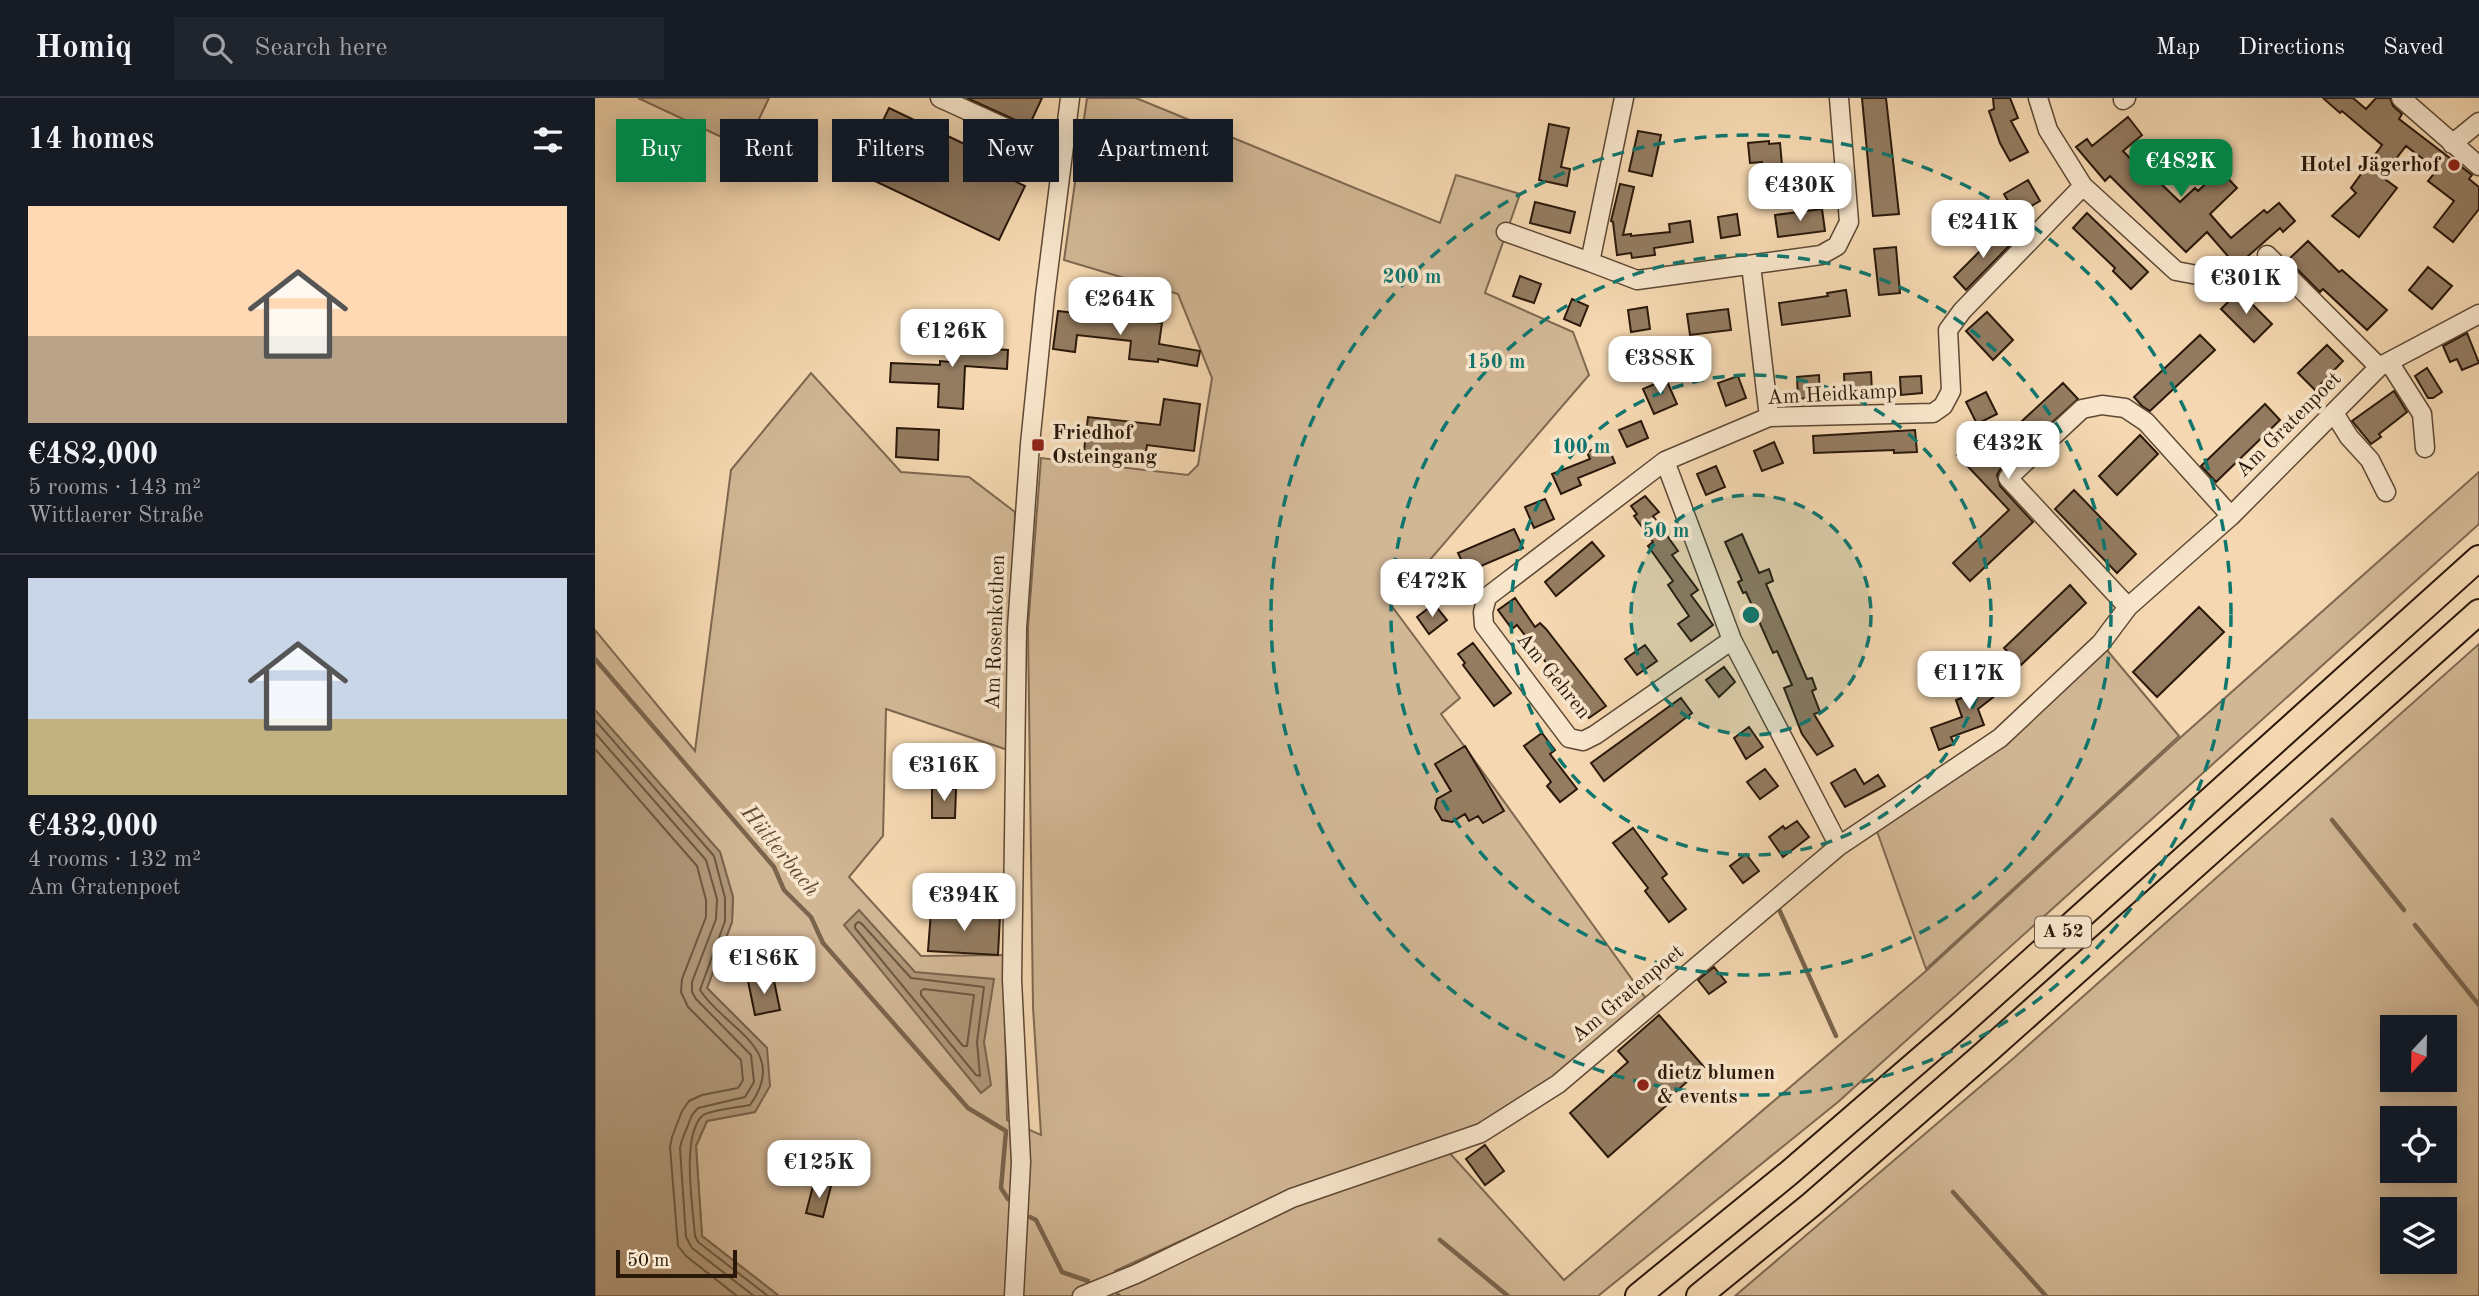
<!DOCTYPE html>
<meta charset="utf-8">
<style>
:root{--surface:#171b24;--page:#20242c;--text:#f1f3f6;--muted:#9ea1a6;--line:#363941;--accent:#0b8043}
body{margin:0;font-family:"Old Standard TT",serif;background:var(--page);color:var(--text);height:100vh;display:flex;flex-direction:column;font-size:26px;white-space:nowrap}
*{box-sizing:border-box;margin:0}
p{font-size:23px;color:var(--muted)}
.icon{flex:none;width:38px;height:38px;fill:none;stroke:currentColor;stroke-width:2;stroke-linecap:round;stroke-linejoin:round}
.map{position:relative;flex:1;overflow:hidden}
.drawer{display:flex;flex-direction:column;background:var(--surface);width:595px}
.drawer>*{flex:none}
.guide{position:absolute;left:21px;top:21px;width:665px;height:63px;display:flex;gap:14px}
.needle{width:46px;rotate:202deg}
.tools{position:absolute;left:1785px;top:917px;display:grid;gap:14px}
.tools a{display:grid;place-items:center;width:77px;height:77px;border-radius:0px;background:var(--surface);box-shadow:0 4px 18px #0003;font-size:35px}
.scale{position:absolute;left:21px;bottom:18px;width:121px;box-sizing:border-box;padding-left:7px;border:4px solid #2a180a;border-top:0;font-size:19px;line-height:24px;white-space:nowrap;color:#2a180a;-webkit-text-stroke:5px #f8e6cc;paint-order:stroke}
.price{position:absolute;translate:-50% -60px;padding:0 16px;border-radius:14px;background:#fff;color:#222;font-size:23px;line-height:46px;filter:drop-shadow(0 2px 4px #0008)}
.price::after{content:'';position:absolute;left:50%;top:42px;width:21px;height:16px;margin-left:-10px;background:inherit;clip-path:polygon(0 0,100% 0,50% 100%)}
.price.selected{background:var(--accent);color:#fff}
ul{padding:0;list-style:none}
li{display:grid;align-content:center;gap:14px;height:371px;padding:0 28px}
li+li{border-top:2px solid var(--line)}
li span{display:grid;place-items:center;height:217px;border-radius:0px;color:#555}
li>.icon{margin-inline-start:auto}
span .icon{width:126px;height:126px;fill:#fffc;stroke-width:1}
li b{font-size:30px}
h2{display:flex;justify-content:space-between;align-items:center;height:84px;padding:0 28px;font-size:30px}
.pill{padding:0 24px;border-radius:0px;background:var(--surface);box-shadow:0 4px 18px #0003;font-size:24px;line-height:63px}
.pill.selected{background:var(--accent);color:#fff}
header{display:flex;align-items:center;gap:42px;box-sizing:border-box;height:98px;padding:0 35px;background:var(--surface);border-bottom:2px solid var(--line)}
header strong{font-size:33px}
nav{display:flex;gap:38px;margin-inline-start:auto;font-size:24px}
.search{width:490px;height:63px;background:var(--page);display:flex;align-items:center;gap:18px;box-sizing:border-box;padding:0 24px;border-radius:0px;color:var(--muted);font-size:26px}
main{display:flex;flex:1;min-height:0}
.map>svg:first-child{display:block}
</style>
<header>
<strong>Homiq</strong>
<div class="search"><svg class="icon" aria-label="search" viewBox="0 0 24 24"><circle cx="10" cy="10" r="6"/><path d="M15 15l6 6"/></svg>Search here</div>
<nav><a>Map</a><a>Directions</a><a>Saved</a></nav>
</header>
<main>
<section class="drawer">
<h2>14 homes<svg class="icon" aria-label="filters" viewBox="0 0 24 24"><path d="M4 7h16M4 17h16"/><circle cx="9" cy="7" r="2"/><circle cx="15" cy="17" r="2"/></svg></h2>
<ul>
<li><span style="background:linear-gradient(#ffd9b3 60%,#b9a48a 0)"><svg class="icon" aria-label="home" viewBox="0 0 24 24"><path d="M3 11l9-7 9 7M6 9v11h12V9"/></svg></span><div><b>€482,000</b><p>5 rooms · 143 m²</p><p>Wittlaerer Straße</p></div></li>
<li><span style="background:linear-gradient(#c9d6e8 65%,#c2b280 0)"><svg class="icon" aria-label="home" viewBox="0 0 24 24"><path d="M3 11l9-7 9 7M6 9v11h12V9"/></svg></span><div><b>€432,000</b><p>4 rooms · 132 m²</p><p>Am Gratenpoet</p></div></li>
</ul>
</section>
<div class="map">
<svg width="1884" height="1198" viewBox="0 0 1884 1198">
<rect width="100%" height="100%" fill="#f5d8b1"/>
<filter id="stains"><feTurbulence type="fractalNoise" baseFrequency=".00286" numOctaves="4"/><feColorMatrix values="0 0 0 0 .2 0 0 0 0 .09 0 0 0 0 .02 0 0 0 .5 -.17"/></filter>
<radialGradient id="worn" r=".72"><stop offset=".6" stop-color="#630" stop-opacity="0"/><stop offset="1" stop-color="#630" stop-opacity=".3"/></radialGradient>
<path fill="#d2b795" stroke="#7e6850" stroke-width="2" fill-rule="evenodd" d="M43,0h131l-24,50z
M492,0h49l304,125 16,-48 64,19 -35,99 88,39 16,43 -198,230 69,93 -19,16 206,286 -95,78 -74,49 -188,64 -175,80 12,17 167,-84 152,-55 118,131 362,-309 255,-234 298,-265v52l-641,578 -240,194h-819l-77,-60 -6,-90 11,-25 48,-9 12,-64 -60,-60 25,-66 1,-25 -13,-45 -125,-142v-80l100,121 36,-281 80,-97 90,99 68,5 46,35 -7,238 -122,-41 -3,127 -34,41 72,79 83,-1 3,165 34,15 -8,-128 -5,-379 13,-170 147,17 10,-10 14,-87 -34,-84 -114,-34z
M1506,545l78,93 -253,233 -52,-146 126,-85z
M1884,546v652h-744l280,-239zM1797,929h53v53h-53zM1797,1020h53v53h-53zM1797,1111h53v53h-53z"/>
<path fill="#b09778" stroke="#7a644c" stroke-width="2" d="M0,612l125,142 13,45 -1,25 -25,66 60,60 3,38 -15,26 -48,9 -11,25 6,90 77,60h-184z
M264,812l56,62 79,7 -10,63 7,43 -10,8 -137,-168z"/>
<g fill="none" stroke-linecap="round" stroke-linejoin="round">
<path stroke="#6d5841" stroke-width="2" d="M0,622l119,136 11,42v23l-25,69c25,39 91,59 50,115 -10,2 -42,5 -48,11 -21,21 -9,92 -7,120l3,6 70,54
M0,635l111,127 11,39 -1,20 -24,63v10l4,7 55,56 3,27 -9,15 -47,11 -6,7 -10,25 -2,8 6,89 6,11 62,48
M0,651l102,117 9,34v17l-24,62 -1,13 7,15 53,53 2,20 -5,8 -36,7 -13,6 -7,10 -10,26 -2,10 8,99 8,10 51,40
M263,824l3,1 50,55 73,9 -7,55 3,34 -4,-1 -121,-147v-3z
M329,891l50,6 -7,51h-4l-42,-51v-4z"/>
<path stroke="#7a644c" stroke-width="4.5" d="M0,561l179,208 10,23 27,27 12,26 145,165 38,23 -5,57 7,11
M1737,722l72,90
M1183,809l58,129
M1820,827l64,80
M1358,1094l93,104
M435,1119l6,3 26,52 26,9
M845,1142l68,56
M523,1197l1,1"/>
</g>
<path fill="#947c61" stroke="#2a180a" stroke-width="2" d="M372,0h75l-13,28z
M1267,0h24l13,116 -26,2z
M1398,0h17l8,20 -7,3 17,31 -18,9 -10,-18 -11,-32 5,-2z
M1728,0h30l13,11 10,-11h14l3,8 9,8 -3,5 73,56 -3,4 10,8v22l-26,33 -19,-15 20,-26 -26,-20 9,-11 -31,-24 -24,31 15,11 -38,49 -27,-21 24,-23 -5,-5 31,-43 -40,-34 -2,2z
M294,10l86,41 -5,11 55,26 -26,54 -141,-67z
M1533,19l14,18 -19,16 28,29 3,-3 26,25 15,-14 3,3 22,-21 17,18 -27,26 21,24 33,-28 3,3 12,-10 16,18 -12,11 -3,-4 -33,29 3,3 -11,9 -32,-37 -21,20 -76,-76 -5,5 -29,-34 11,-8 5,7z
M954,26l20,4 -8,39 9,2 -3,17 -28,-6z
M1043,33l23,4 -9,41 -23,-5z
M1174,43v3l11,-1 2,22 -20,2v-5l-12,1 -2,-20z
M1433,82l12,21 -24,14 -12,-21z
M1025,86l14,3 -11,48 8,-1v2l39,-4 -1,-8 21,-3 3,21 -39,6 1,7 -23,3 -1,-5 -14,2 -4,-33 -2,-1z
M940,104l40,10 -5,21 -40,-10z
M1227,111l3,22 -47,6 -3,-22z
M1492,115l61,59 -17,17 -18,-18 2,-3 -42,-40z
M1142,116l3,21 -19,3 -3,-21z
M1405,133l12,12 -46,47 -12,-13z
M1713,143l31,31 3,-2 45,40 -20,20 -44,-41 -3,3 -32,-32z
M1301,149l4,46 -21,2 -5,-46z
M1833,169l24,19 -20,23 -23,-19z
M925,178l21,8 -7,19 -21,-7z
M1251,192l4,26 -68,9 -3,-22 49,-7 -1,-3z
M1644,193l33,33 -18,18 -33,-33z
M977,201l16,7 -8,20 -16,-7z
M1052,209l3,22 -19,3 -3,-22z
M1133,211l3,21 -41,5 -3,-21z
M463,213l104,12 -3,21 41,7 -3,15 -39,-7v3l-29,-3 2,-18 -54,-6 -2,17 -22,-3z
M1392,214l26,28 -20,20 -27,-29z
M1872,235l12,30 -17,7 -5,-11 -7,3 -7,-16z
M358,237l30,2 -1,11 26,2 -1,19 -42,-3 -2,43 -25,-2 1,-23 -49,-2 1,-19 49,2v-4l11,1z
M1605,237l15,15 -65,61 -8,-5 -8,-9z
M1732,247l16,16 -28,29 -17,-17z
M1832,270l15,24 -9,6h-5l-13,-22z
M1276,274l1,20 -27,2 -1,-20z
M1224,277l1,22 -22,2 -1,-22z
M1143,278l8,22 -20,8 -8,-23z
M1326,278l1,17 -21,2 -1,-18z
M1071,281l11,25 -23,10 -11,-25z
M1468,285l15,16 -78,71 -3,5 3,11 33,36 -63,59 -17,-18 56,-53 -52,-55 9,-10 14,15z
M1799,293l13,21 -28,22 2,3 -10,7 -19,-23z
M1391,294l11,22 -20,10 -11,-22z
M569,301l36,5 -6,47 -47,-6 -2,13 -61,-7 4,-34 72,8z
M1670,306l15,16 -64,62 -15,-16z
M1046,323l7,17 -21,9 -8,-17z
M302,330l42,2 -1,30 -42,-3z
M1320,332l2,22 -23,1v-3l-80,3 -1,-17z
M1545,337l18,19 -41,41 -18,-19z
M1179,344l9,21 -21,8 -8,-20z
M1012,346l8,19 -37,15 3,7 -20,9 -9,-20 38,-15 -3,-7z
M1121,368l9,21 -19,8 -9,-21z
M1479,392l62,64 -19,19 -62,-64z
M1050,398l14,16 -6,4 25,35 -6,4 26,35 -7,5 22,30 -22,16 -13,-17 11,-8 -21,-31 5,-4 -25,-35 5,-4 -19,-26 3,-2 -6,-8z
M950,401l9,20 -20,9 -9,-21z
M919,431l9,19 -56,24 -9,-19z
M1147,436l17,39 10,-4 4,12 -7,3 41,95 5,-1 4,11 -4,2 8,21 -6,2 19,32 -16,9 -15,-21 -18,-46 8,-3 -15,-34 -4,2 -27,-61 -3,1 -5,-11 4,-2 -17,-38z
M997,444l12,14 -48,40 -11,-14z
M1475,487l16,18 -65,62 -17,-17z
M920,500l20,29 5,-4 6,6 60,77 -17,12 -72,-93 -5,4 -14,-19z
M839,506l13,16 -18,14 -12,-17z
M1604,509l25,25 -67,65 -24,-25z
M878,545l38,50 -17,13 -31,-41 2,-2 -7,-9z
M1050,547l12,16 -20,14 -12,-16z
M1129,569l11,15 -16,15 -13,-17z
M1396,573l14,17 -27,21 6,16 -33,12 3,7 -15,6 -8,-22 31,-11 -6,-17 19,-7 -5,-6z
M1086,600l11,15 -88,68 -13,-18z
M1154,629l14,20 -17,12 -12,-21z
M947,635l13,17 -5,4 27,35 -17,13 -13,-16 4,-4 -27,-36z
M870,648l39,65 -21,12 -5,-7 -9,5 -4,-7 -13,8 -10,-2 -7,-12 2,-9 14,-8 -16,-27z
M1170,671l13,17 -18,13 -13,-17z
M1260,671l9,15 14,-9 7,11 -40,21 -14,-24z
M337,690l24,1 -1,29h-23z
M1202,723l12,16 -26,20 -14,-20 14,-11 2,3z
M1038,730l34,46 -5,4 24,31 -17,13 -24,-31 3,-3 -35,-45z
M1151,756l13,17 -16,12 -13,-17z
M336,813l69,5 -2,39 -70,-4z
M1119,869l12,15 -17,12 -11,-14z
M178,878l7,34 -25,5 -7,-34z
M1064,917l45,52 -40,35 3,3 -59,52 -38,-44 58,-51 -10,-11z
M890,1047l19,26 -19,14 -19,-26z
M219,1084l17,4 -8,31 -17,-4z"/>
<g fill="none" stroke-linecap="round" stroke-linejoin="round">
<g stroke="#5d4834" stroke-width="21">
<path id="minor" d="M345,0l123,56
M1029,0l-34,164 47,18 184,-25 16,-9 12,-24 -10,-124
M1443,0l10,32 35,56 93,85 32,6
M1806,0l78,68
M1528,2l3,-2
M1857,46l27,-22
M911,134l84,30
M1672,157l112,112
M1156,167l18,152
M1794,264l33,52 3,34
M1739,315l15,24 21,23 16,32
M1070,363l-178,136 -4,15 1,13 85,113 14,3 12,-6 137,-95
M1533,509l-120,-129 74,-69 20,-4 23,3 21,14 85,94
M1244,748l-107,-206 -67,-179 104,-44 164,-4 10,-7 8,-15 -3,-61 14,-19 121,-125
M419,1198l7,-134 -9,-182 5,-352 13,-184 15,-148 25,-198
M487,1198l54,-22 156,-76 189,-65 77,-49 281,-238 161,-108 101,-95 27,-36 103,-91 148,-149 100,-53"/>
</g>
<g stroke="#2a180a" stroke-width="28">
<path id="highway" d="M1043,1198l151,-123 170,-147 520,-468
M1104,1198l113,-92 172,-150 495,-442"/>
</g>
<use href="#minor" stroke="#f8e6cc" stroke-width="18"/>
<use href="#highway" stroke="#f5d8b1" stroke-width="24"/>
</g>
<circle cx="1156" cy="517" r="120" fill="#0f766e" fill-opacity=".12"/>
<g fill="none" stroke="#0f766e" stroke-width="3.5" stroke-dasharray="12 9">
<circle cx="1156" cy="517" r="120"/>
<circle cx="1156" cy="517" r="240"/>
<circle cx="1156" cy="517" r="360"/>
<circle cx="1156" cy="517" r="480"/>
</g>
<g fill="#8f2418" stroke="#f8e6cc" stroke-width="2.5">
<circle cx="1859" cy="67" r="7"/>
<rect x="436" y="340" width="14" height="14" rx="3.5"/>
<circle cx="1048" cy="987" r="7"/>
</g>
<g text-anchor="middle" dominant-baseline="central" stroke-width="7" stroke-linejoin="round" paint-order="stroke">
<rect fill="#f8e6cc" stroke="#685644" stroke-width="2" x="1440" y="818.5" width="56" height="31" rx="5"/>
<g font-size="19" font-weight="bold" fill="#2a180a">
<text x="1468" y="834">A 52</text>
</g>
<g font-size="21" font-weight="bold" fill="#2a180a" stroke="#f8e6cc" text-anchor="start">
<text x="1845" y="67" text-anchor="end">Hotel Jägerhof</text>
<text x="457" y="335">Friedhof<tspan x="457" dy="24">Osteingang</tspan></text>
<text x="1062" y="975">dietz blumen<tspan x="1062" dy="24">&amp; events</tspan></text>
</g>
<g font-size="21" fill="#2a180a" stroke="#f8e6cc">
<text transform="translate(1237 297) rotate(-3)">Am Heidkamp</text>
<text transform="translate(1694 327) rotate(-45)">Am Gratenpoet</text>
<text transform="translate(401 534) rotate(-88)">Am Rosenkothen</text>
<text transform="translate(958 578) rotate(51)">Am Gehren</text>
<text transform="translate(1033 896) rotate(-40)">Am Gratenpoet</text>
</g>
<g font-size="23" font-style="italic" fill="#604b36" stroke="#f8e6cc">
<text transform="translate(185 753) rotate(51)">Hütterbach</text>
</g>
</g>
<circle cx="1156" cy="517" r="10" fill="#0f766e" stroke="#f8e6cc" stroke-width="3.5"/>
<g font-size="21" text-anchor="middle" font-weight="bold" fill="#0f766e" stroke="#f8e6cc" stroke-width="7" stroke-linejoin="round" paint-order="stroke">
<text x="817" y="185">200 m</text>
<text x="901" y="270">150 m</text>
<text x="986" y="355">100 m</text>
<text x="1071" y="439">50 m</text>
</g>
<rect width="100%" height="100%" filter="url(#stains)"/>
<rect width="100%" height="100%" fill="url(#worn)"/>
</svg>
<div class="tools">
<a><svg class="needle" viewBox="-14 -14 28 28"><path d="M0-13l5 13h-10z" fill="#e53935"/><path d="M0 13l5-13h-10z" fill="#9ea1a6"/></svg></a>
<a><svg class="icon" aria-label="locate" viewBox="0 0 24 24"><circle cx="12" cy="12" r="6"/><path d="M12 2v4M12 18v4M2 12h4M18 12h4"/></svg></a>
<a><svg class="icon" aria-label="layers" viewBox="0 0 24 24"><path d="M12 4l9 5-9 5-9-5zM3 14l9 5 9-5"/></svg></a>
</div>
<div class="scale">50 m</div>
<b class="price selected" style="left:1586px;top:101px">€482K</b>
<b class="price" style="left:1205px;top:125px">€430K</b>
<b class="price" style="left:1388px;top:162px">€241K</b>
<b class="price" style="left:1651px;top:218px">€301K</b>
<b class="price" style="left:525px;top:239px">€264K</b>
<b class="price" style="left:357px;top:271px">€126K</b>
<b class="price" style="left:1065px;top:298px">€388K</b>
<b class="price" style="left:1413px;top:383px">€432K</b>
<b class="price" style="left:837px;top:521px">€472K</b>
<b class="price" style="left:1374px;top:613px">€117K</b>
<b class="price" style="left:349px;top:705px">€316K</b>
<b class="price" style="left:369px;top:835px">€394K</b>
<b class="price" style="left:169px;top:898px">€186K</b>
<b class="price" style="left:224px;top:1102px">€125K</b>
<div class="guide">
<a class="pill selected">Buy</a>
<a class="pill">Rent</a>
<a class="pill">Filters</a>
<a class="pill">New</a>
<a class="pill">Apartment</a>
</div>
</div>
</main>
